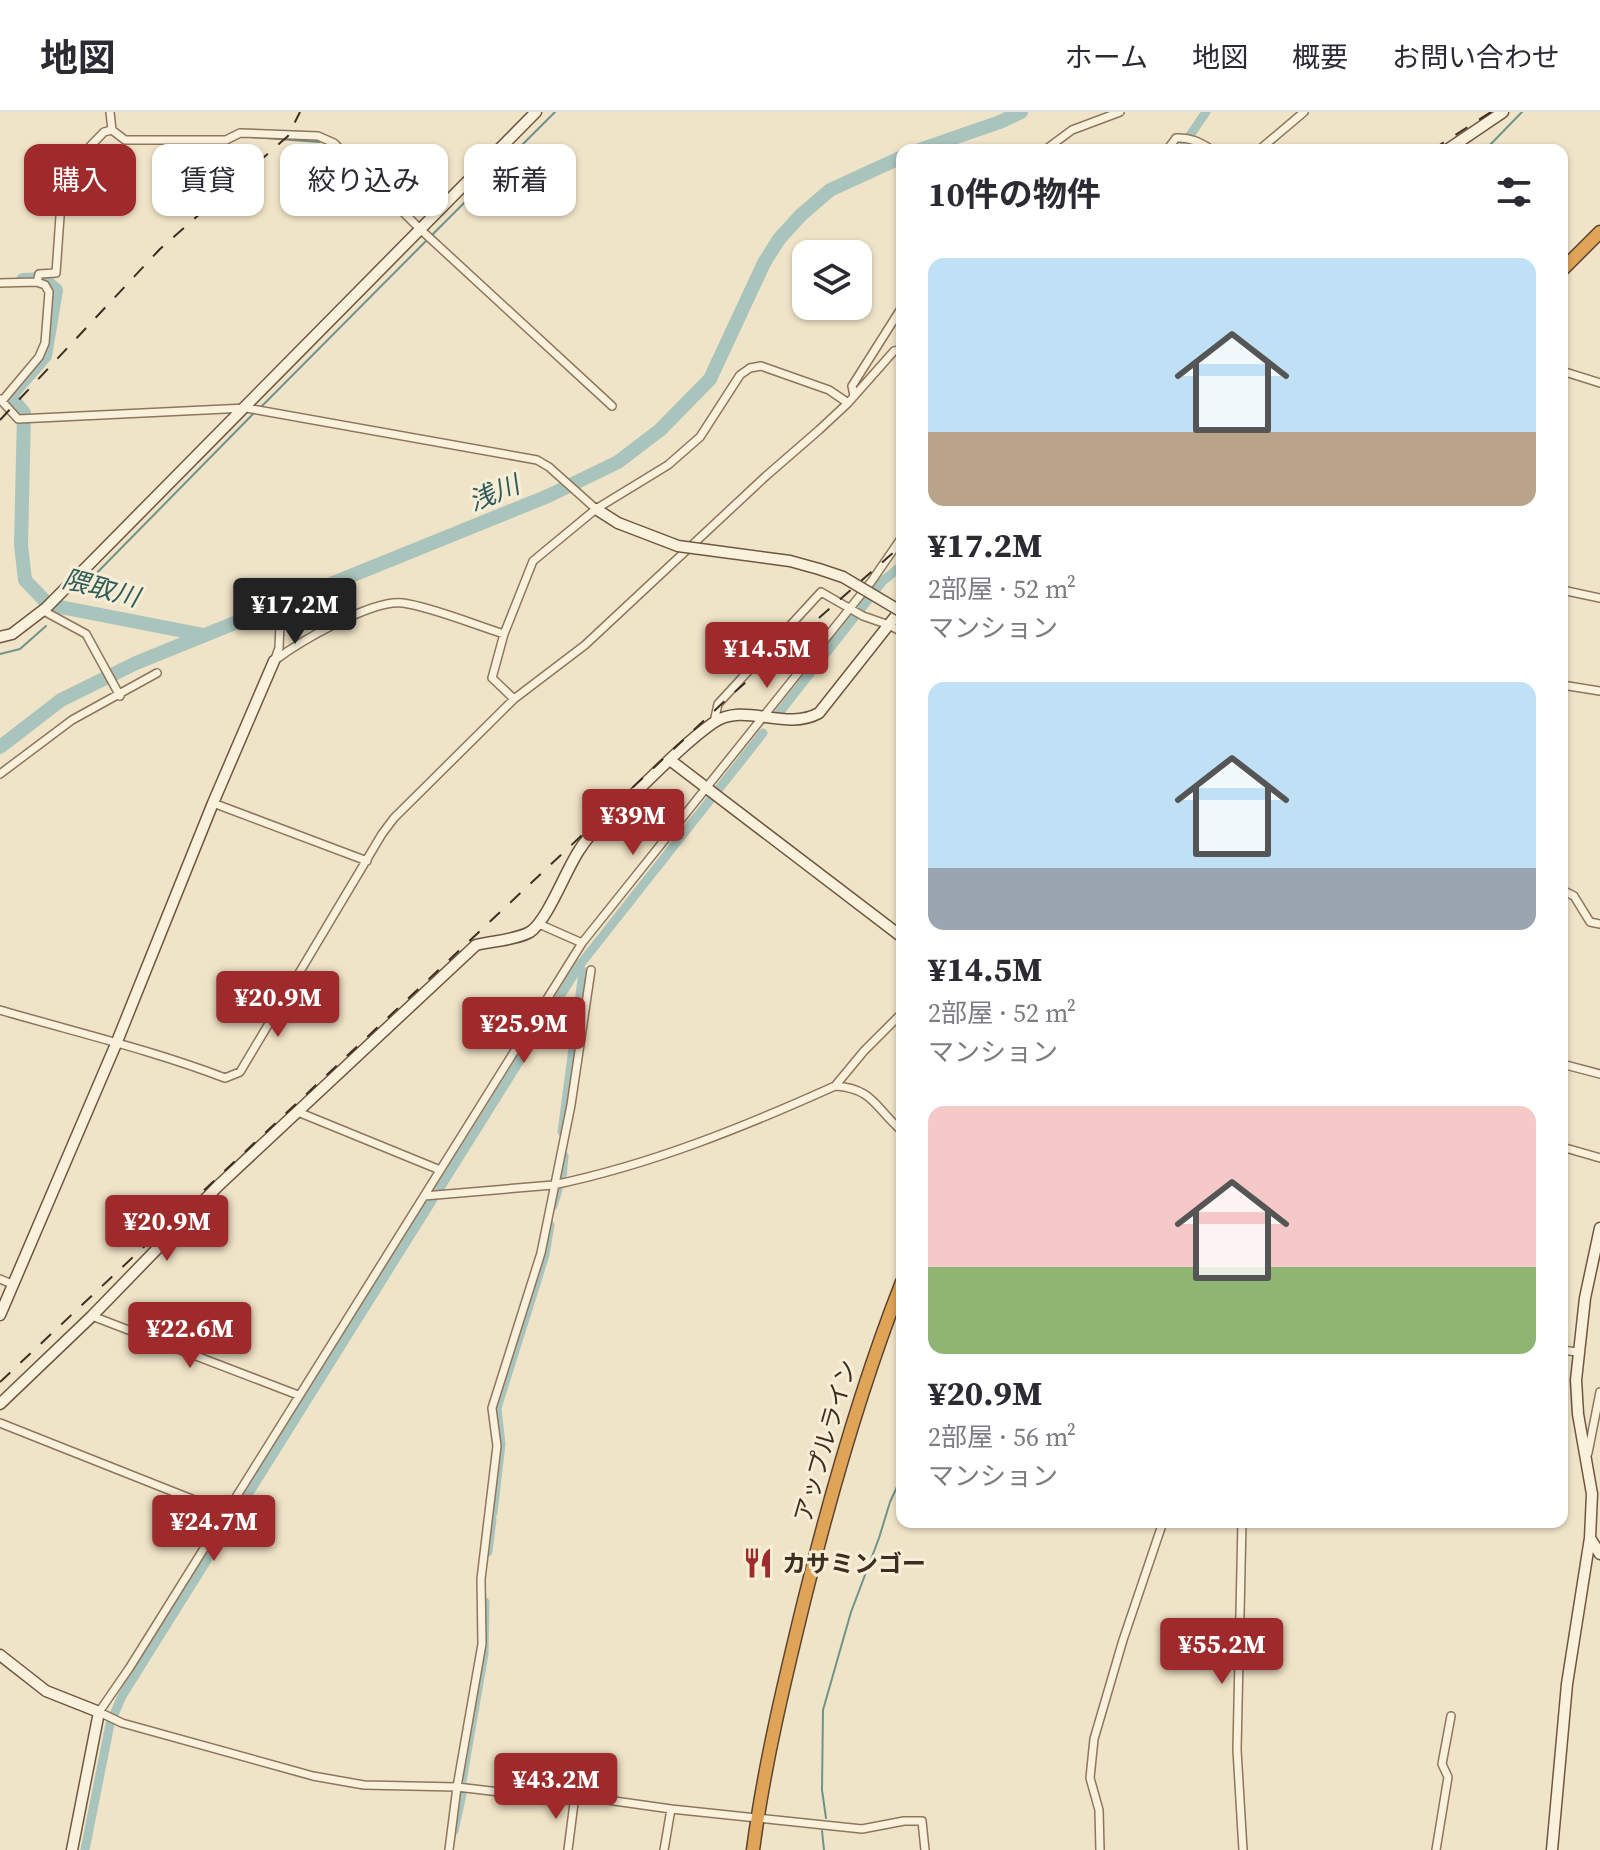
<!DOCTYPE html>
<html lang="ja">
<meta charset="utf-8">
<style>
:root{--surface:#fff;--page:#f7f7f7;--text:#2b2b33;--muted:#7c7c81;--line:#e1e1e2;--accent:#9e2a2b}
body{margin:0;font-family:"Source Serif 4","Noto Sans JP",serif;background:var(--page);color:var(--text);height:100vh;display:flex;flex-direction:column;font-size:30px;white-space:nowrap}
*{box-sizing:border-box;margin:0}
p{font-size:26px;color:var(--muted)}
.icon{flex:none;width:44px;height:44px;fill:none;stroke:currentColor;stroke-width:2;stroke-linecap:round;stroke-linejoin:round}
.map{position:relative;flex:1;overflow:hidden}
.panel{position:absolute;left:896px;top:32px;width:672px;height:1384px;display:flex;flex-direction:column;background:var(--surface);border-radius:16px;box-shadow:0 2px 6px #0004}
.panel>*{flex:none}
.top-card{position:absolute;left:24px;top:32px;width:752px;height:72px;display:flex;gap:16px}
.controls{position:absolute;left:792px;top:128px;display:grid;gap:16px}
.controls a{display:grid;place-items:center;width:80px;height:80px;border-radius:16px;background:var(--surface);box-shadow:0 2px 6px #0004;font-size:40px}
.price{position:absolute;translate:-50% -68px;padding:0 18px;border-radius:8px;background:var(--accent);color:#fff;font-size:26px;line-height:52px;filter:drop-shadow(0 2px 4px #0008)}
.price::after{content:'';position:absolute;left:50%;top:48px;width:24px;height:18px;margin-left:-12px;background:inherit;clip-path:polygon(0 0,100% 0,50% 100%)}
.price.current{background:#222;color:#fff}
ul{padding:0;list-style:none}
li{display:grid;align-content:center;gap:16px;height:424px;padding:0 32px}
li span{display:grid;place-items:center;height:248px;border-radius:16px;color:#555}
li>.icon{margin-inline-start:auto}
span .icon{width:144px;height:144px;fill:#fffc;stroke-width:1}
li b{font-size:34px}
h2{display:flex;justify-content:space-between;align-items:center;height:96px;padding:0 32px;font-size:34px}
.chip{padding:0 28px;border-radius:16px;background:var(--surface);box-shadow:0 2px 6px #0004;font-size:28px;line-height:72px}
.chip.current{background:var(--accent);color:#fff}
header{display:flex;align-items:center;gap:48px;box-sizing:border-box;height:112px;padding:0 40px;background:var(--surface);border-bottom:2px solid var(--line)}
header strong{font-size:38px}
nav{display:flex;gap:44px;margin-inline-start:auto;font-size:28px}
.map>svg:first-child{display:block}
</style>
<header>
<strong>地図</strong>
<nav><a>ホーム</a><a>地図</a><a>概要</a><a>お問い合わせ</a></nav>
</header>
<div class="map">
<svg width="1600" height="1738" viewBox="0 0 1600 1738">
<rect width="100%" height="100%" fill="#f0e4c8"/>
<g fill="none" stroke-linecap="round" stroke-linejoin="round">
<path stroke="#6f938a" stroke-width="2" d="M250,25l69,5
M1485,38l37,-38
M432,123l123,-123
M260,296l167,-168
M82,476l173,-176
M0,542l20,-5 26,-23
M826,1706l-4,-28 1,-80 28,-98 28,-74 11,-36 12,-26
M822,1719l2,19"/>
<path stroke="#a9c4bc" stroke-width="9" d="M1180,38l26,-38
M779,601l104,-132 19,-16
M562,1020l21,-160 -4,-6
M562,1066l2,-22
M553,1094l5,-16
M493,1401l8,-69 -4,-36 48,-153 5,-30
M488,1440l4,-33
M462,1669l22,-127 1,-52
M454,1719l8,-37
M85,1738l25,-126 12,-28 457,-730 184,-233"/>
<path stroke="#a9c4bc" stroke-width="14" d="M919,38l81,-28 21,-10
M23,168l20,-1 13,11 -11,66 -35,40 14,17 -3,132 4,35 22,23 8,3 149,29
M0,635l61,-47 75,-37 412,-167 70,-34 42,-32 50,-51 54,-116 15,-24 22,-24 29,-25 72,-33"/>
<g stroke="#8d765c" stroke-width="10">
<path id="street" d="M110,0l2,18 13,10h101l14,-7 78,3 16,7 86,86 192,177
M1045,38l27,-20 48,-18
M1167,38l9,-12c14,-1 24,4 36,12
M1259,38l45,-38
M0,171l37,-1
M1562,259l38,12
M854,284l-2,-10 50,-79
M0,287l18,20 228,-11 291,52 12,7 47,42
M2,289l37,-44 6,-14 4,-51 -4,-7 -8,-3 2,-8 17,-1 7,-99 41,-42 8,-2
M902,425l-31,45 -289,361 -452,724 -31,45 23,11 191,53 51,9 93,2 51,6 64,2 99,14 191,20 42,-8h18l3,29
M1562,478l38,8
M42,498l44,24 34,62
M275,547l4,-11 1,-24
M274,549c25,-19 98,-62 129,-58 29,4 72,22 101,31
M1562,573l38,6
M514,587l-22,-21 12,-44 29,-73 63,-52 72,-44 32,-28 40,-62 10,-7 11,-2 68,24 19,13
M714,610l4,-18 103,-112 42,24 26,9 13,7
M0,662l72,-54 85,-47
M213,691l154,58
M1562,778l12,6 16,26 10,2
M539,812l43,19
M0,898c75,22 152,40 225,68l15,-6 142,-238 12,-16 120,-119 71,-54 181,-169 53,-46 29,-27 46,-52 8,-2
M1562,952l38,10
M835,974l29,-35 38,-38
M298,1000l142,58
M1562,1035l38,11
M424,1084l129,-11c97,-20 191,-58 282,-99 38,2 41,23 67,45
M0,1167l12,5
M92,1204l206,79
M1562,1238l15,2
M0,1311l227,90
M1588,1341l12,-61
M1242,1410l-5,228 6,100
M449,1738l8,-63 25,-143 -1,-65 16,-133 -5,-38 49,-155 30,-148 20,-135
M568,1738l7,-55
M664,1738l7,-41
M1100,1738l-1,-40 -9,-32 4,-39 29,-99 40,-118
M1436,1738l12,-73 -6,-13 9,-48"/>
</g>
<g stroke="#6f573f" stroke-width="13">
<path id="secondary" d="M1447,38l56,-38
M596,397l22,14
M0,525l12,-3 34,-26 490,-496
M670,648l232,177
M0,1203l116,-271 97,-241 61,-142
M0,1292l92,-88 126,-130 258,-241c16,-4 40,-5 54,-13 18,-12 36,-63 50,-83 14,-22 37,-39 55,-56 25,-24 50,-50 78,-70 31,-22 72,9 106,-10l83,-105
M1590,1426l10,16
M0,1543l46,36 53,21 -27,138
M1552,1738l15,-166 23,-146 2,-44 -14,-80 -2,-34 9,-82 15,-70"/>
</g>
<g stroke="#5b4430" stroke-width="15">
<path id="highway" d="M1562,158l38,-38
M753,1738c11,-84 31,-167 51,-249 27,-109 57,-215 98,-319"/>
</g>
<use href="#street" stroke="#faf1dc" stroke-width="7"/>
<use href="#secondary" stroke="#faf1dc" stroke-width="10"/>
<use href="#highway" stroke="#e0a458" stroke-width="12"/>
<path stroke="#3d2e20" stroke-width="2" stroke-dasharray="14 14" stroke-linecap="butt" d="M1432,38l59,-38
M0,308l160,-171 128,-113 12,-24
M0,1270l729,-685 173,-152"/>
<g stroke="#6f573f" stroke-width="13" stroke-linecap="butt">
<path id="secondary-bridge" d="M618,411l60,23 112,15 29,8 24,8 59,35"/>
</g>
<use href="#secondary-bridge" stroke="#faf1dc" stroke-width="10"/>
</g>
<defs>
<g id="restaurant-bare" transform="scale(2.4)"><path d="M-5-6h1v4h1v-4h1v4h1v-4h1v5L-1.5 .5V6h-2V.5L-5-1ZM5-6V6H3V1.5H1.5Q1.5-4 5-6Z" fill="#9e2a2b" stroke="#f7eed8" stroke-width="2.5" paint-order="stroke"/></g>
</defs>
<g fill-rule="evenodd">
<use href="#restaurant-bare" x="758" y="1451"/>
</g>
<g text-anchor="middle" dominant-baseline="central" stroke-width="6" stroke-linejoin="round" paint-order="stroke">
<g font-size="24" fill="#3d2e20" stroke="#f7eed8">
<text transform="translate(825 1329) rotate(-74)">アップルライン</text>
</g>
<g font-size="24" font-weight="bold" fill="#3d2e20" stroke="#f7eed8" text-anchor="start">
<text x="782" y="1451">カサミンゴー</text>
</g>
<g font-size="26" font-style="italic" fill="#2f5d5a" stroke="#f7eed8">
<text transform="translate(494 381) rotate(-22)">浅川</text>
<text transform="translate(101 476) rotate(15)">隈取川</text>
</g>
</g>
</svg>
<div class="controls">
<a><svg class="icon" aria-label="layers" viewBox="0 0 24 24"><path d="M12 4l9 5-9 5-9-5zM3 14l9 5 9-5"/></svg></a>
</div>
<b class="price current" style="left:295px;top:534px">¥17.2M</b>
<b class="price" style="left:767px;top:578px">¥14.5M</b>
<b class="price" style="left:633px;top:745px">¥39M</b>
<b class="price" style="left:278px;top:927px">¥20.9M</b>
<b class="price" style="left:524px;top:953px">¥25.9M</b>
<b class="price" style="left:167px;top:1151px">¥20.9M</b>
<b class="price" style="left:190px;top:1258px">¥22.6M</b>
<b class="price" style="left:214px;top:1451px">¥24.7M</b>
<b class="price" style="left:1222px;top:1574px">¥55.2M</b>
<b class="price" style="left:556px;top:1709px">¥43.2M</b>
<div class="top-card">
<a class="chip current">購入</a>
<a class="chip">賃貸</a>
<a class="chip">絞り込み</a>
<a class="chip">新着</a>
</div>
<section class="panel">
<h2>10件の物件<svg class="icon" aria-label="filters" viewBox="0 0 24 24"><path d="M4 7h16M4 17h16"/><circle cx="9" cy="7" r="2"/><circle cx="15" cy="17" r="2"/></svg></h2>
<ul>
<li><span style="background:linear-gradient(#bfe0f5 70%,#b9a48a 0)"><svg class="icon" aria-label="home" viewBox="0 0 24 24"><path d="M3 11l9-7 9 7M6 9v11h12V9"/></svg></span><div><b>¥17.2M</b><p>2部屋 · 52 m²</p><p>マンション</p></div></li>
<li><span style="background:linear-gradient(#bfe0f5 75%,#9aa5b1 0)"><svg class="icon" aria-label="home" viewBox="0 0 24 24"><path d="M3 11l9-7 9 7M6 9v11h12V9"/></svg></span><div><b>¥14.5M</b><p>2部屋 · 52 m²</p><p>マンション</p></div></li>
<li><span style="background:linear-gradient(#f6c9c9 65%,#8fb573 0)"><svg class="icon" aria-label="home" viewBox="0 0 24 24"><path d="M3 11l9-7 9 7M6 9v11h12V9"/></svg></span><div><b>¥20.9M</b><p>2部屋 · 56 m²</p><p>マンション</p></div></li>
</ul>
</section>
</div>
